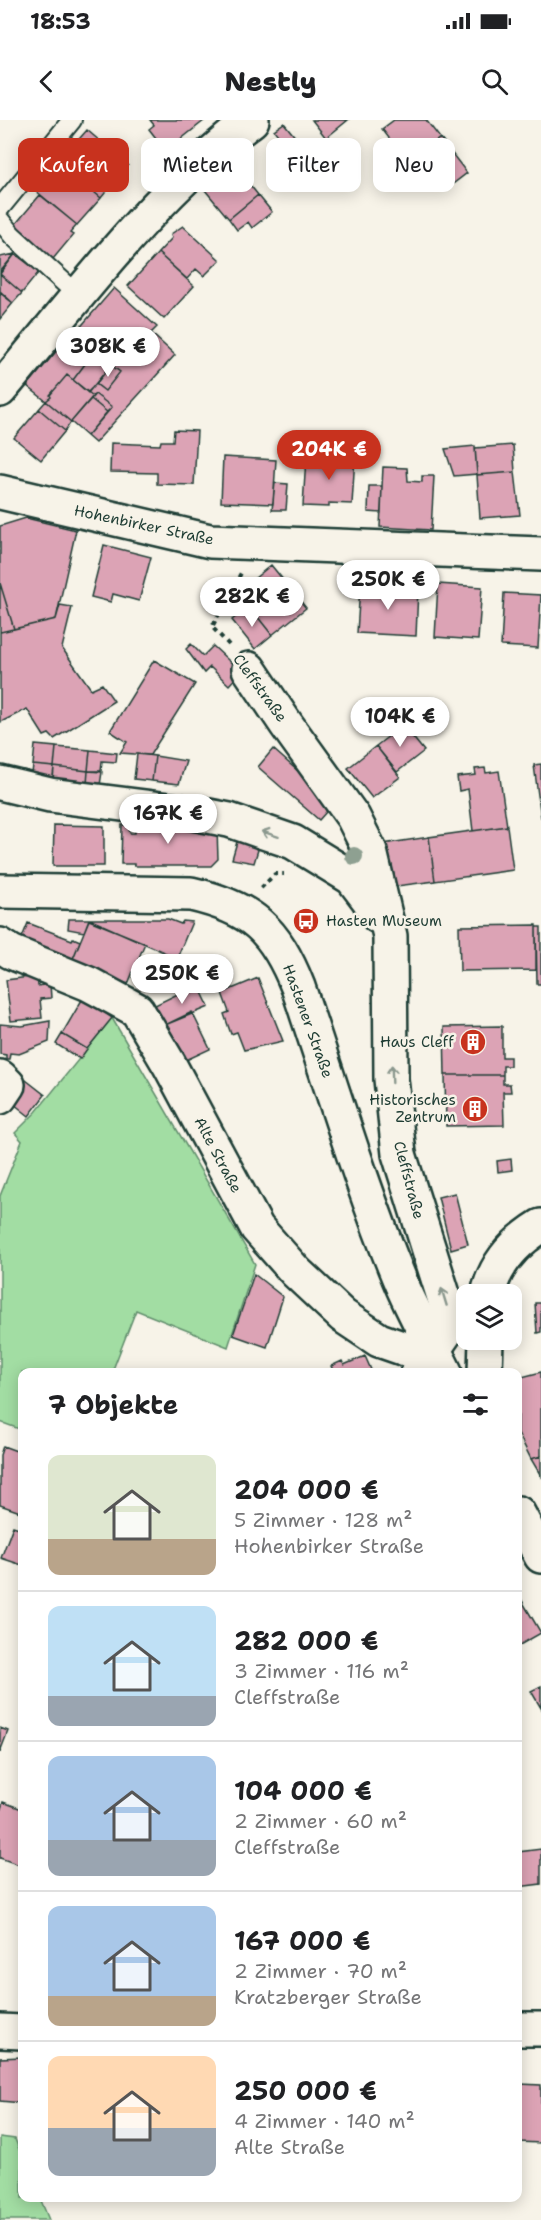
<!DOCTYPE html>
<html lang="de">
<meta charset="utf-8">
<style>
:root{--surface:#fff;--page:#f2f2f2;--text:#202124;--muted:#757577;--line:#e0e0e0;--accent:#c8321e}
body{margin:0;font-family:"Shantell Sans",sans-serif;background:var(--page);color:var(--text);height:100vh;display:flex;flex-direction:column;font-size:22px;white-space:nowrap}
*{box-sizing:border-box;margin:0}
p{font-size:20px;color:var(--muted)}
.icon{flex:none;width:33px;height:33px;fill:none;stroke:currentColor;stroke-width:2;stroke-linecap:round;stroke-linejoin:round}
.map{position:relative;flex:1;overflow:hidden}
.panel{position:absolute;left:18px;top:1248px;width:504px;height:834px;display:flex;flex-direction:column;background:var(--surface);border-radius:12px;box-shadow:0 3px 15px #0003}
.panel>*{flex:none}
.guide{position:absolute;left:18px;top:18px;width:506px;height:54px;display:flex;gap:12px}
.tools{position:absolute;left:456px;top:1164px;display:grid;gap:12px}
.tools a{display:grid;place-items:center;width:66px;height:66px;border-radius:12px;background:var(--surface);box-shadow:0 3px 15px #0003;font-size:30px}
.price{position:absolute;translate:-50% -51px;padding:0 14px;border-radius:21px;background:#fff;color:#222;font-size:20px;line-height:39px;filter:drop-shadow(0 2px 3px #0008)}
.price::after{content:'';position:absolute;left:50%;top:36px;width:18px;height:14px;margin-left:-9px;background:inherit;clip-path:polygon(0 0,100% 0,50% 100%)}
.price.active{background:var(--accent);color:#fff}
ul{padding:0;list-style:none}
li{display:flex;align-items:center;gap:18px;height:150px;padding:0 30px}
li+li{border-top:2px solid var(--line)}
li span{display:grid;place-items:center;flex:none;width:168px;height:120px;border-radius:12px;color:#555}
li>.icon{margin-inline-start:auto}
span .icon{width:72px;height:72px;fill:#fffc;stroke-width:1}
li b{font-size:26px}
h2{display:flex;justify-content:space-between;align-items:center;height:72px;padding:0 30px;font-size:26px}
.chip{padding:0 21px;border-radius:12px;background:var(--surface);box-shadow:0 3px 15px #0003;font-size:21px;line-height:54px}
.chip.active{background:var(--accent);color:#fff}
.status{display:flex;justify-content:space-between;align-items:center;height:42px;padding:0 30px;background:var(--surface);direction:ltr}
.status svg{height:16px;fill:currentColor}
header{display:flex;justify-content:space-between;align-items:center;height:78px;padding:0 30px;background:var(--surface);font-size:27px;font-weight:800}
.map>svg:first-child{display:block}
</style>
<div class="status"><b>18:53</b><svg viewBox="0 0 49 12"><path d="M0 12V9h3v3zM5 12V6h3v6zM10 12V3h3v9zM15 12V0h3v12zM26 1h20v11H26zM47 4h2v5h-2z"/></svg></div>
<header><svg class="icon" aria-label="back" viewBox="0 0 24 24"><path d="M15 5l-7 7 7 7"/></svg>Nestly<svg class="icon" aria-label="search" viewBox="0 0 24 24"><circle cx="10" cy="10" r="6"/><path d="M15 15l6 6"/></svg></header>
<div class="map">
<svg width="541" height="2100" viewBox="0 0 541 2100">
<rect width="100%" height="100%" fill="#f7f3e8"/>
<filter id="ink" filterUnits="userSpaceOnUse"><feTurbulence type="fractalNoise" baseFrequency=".0167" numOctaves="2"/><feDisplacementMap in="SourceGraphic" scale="12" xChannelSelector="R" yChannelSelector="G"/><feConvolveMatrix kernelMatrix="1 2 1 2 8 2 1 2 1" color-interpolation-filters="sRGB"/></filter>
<g filter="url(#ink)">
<path fill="#a2dda3" stroke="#608d6c" stroke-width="1.5" d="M112,898l143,246 -27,83 -92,-37 -24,62h-90v58l-22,-8v-226l22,-55 -7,-8 21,-21z
M0,2017l15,2 7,18v41h18l9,22h-49z"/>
<path fill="#dca3b5" stroke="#1f3d34" stroke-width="1.5" d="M150,0h55l-39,31 -17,-22 5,-4z
M312,0h36l-22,18z
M394,0h32l14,18 -32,25 -26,-34z
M284,3l16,20 -10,8 -16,-21z
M87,10l41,35 -27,33 -42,-36z
M440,18l27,35 -22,17 -27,-35z
M344,38l10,15 -12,8 -10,-15z
M59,42l42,36 -24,27 -41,-34z
M235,46l23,29 -29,24 -24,-29z
M40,75l37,30 -7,8 3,2 -20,24 -39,-33z
M258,75l14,17 -20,16 -4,-6 -11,8 -8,-11z
M183,106l37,34 -16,16 -8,-7 -9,10 -29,-26 14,-15 -1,-4z
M158,133l36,33 -30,33 -36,-33z
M15,134l-15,18v-15z
M15,134l24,18 -17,21 -22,-19z
M0,154l22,19 -9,10 -13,-10z
M114,168l43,39 -6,6 24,22 -80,88 -8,-7 25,-29 -17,-13 -2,2 -5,-4 8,-8 9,7 15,-19 -9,-7 2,-3 -36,-31z
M0,171l13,12 -13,16z
M75,209l22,19 -24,32 -6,-5 -17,20 1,2 -5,4 -19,-15z
M97,228l16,14 -25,31 -15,-13z
M111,245l9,7 -15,19 -9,-7z
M67,255l26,21 -22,26 -25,-21 5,-4 -1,-2z
M95,274l17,13 -5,5 -16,-13z
M91,279l16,13 -20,24 -16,-14z
M46,281l25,21 -6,9 -26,-22z
M39,289l26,22 -24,29 -27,-22z
M174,310l23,1 -3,54 -37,-1v-11l-47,-1 1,-29 49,2 1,-4h12z
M513,325l2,27 -38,3 -2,-27z
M475,326l2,28 -23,2 -9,-27z
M325,334l30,2 -3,48 -23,-1v4l-26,-1 3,-48 18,1z
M223,337l53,3 -3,44 -52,-2z
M383,347l24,1 1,13 14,1v-6h12l-3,54 -51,-3z
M515,352l5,43 -40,3 -3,-43z
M275,363l13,1 -2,26h-14z
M369,366h13l-1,27 -13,-1z
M26,398l50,12 -20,89 -42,10 -14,-46v-57z
M104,425l47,12 -12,44 -26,-7 -2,8 -20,-5z
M271,445l35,43 -34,27 -34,-43z
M0,463l14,46 -14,3z
M438,464l44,3 -4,53 -43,-3z
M360,466l58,3 -2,47 -59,-3z
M504,473l37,2 -3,53 -37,-2z
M60,485l12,2 -10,41 29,41 11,-5 12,17 -60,38 -5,-5 -5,2 -17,-27 -26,13 -1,-2v-88l56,-13z
M249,486l23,29 -17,14 -23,-29z
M191,524l12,12 10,-10 28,26 -12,13 -19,-18 -6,6 -18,-24z
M154,540l41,24 -45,71 -30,-2 7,-11 -17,-11z
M403,605l21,26 -27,21 -21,-26z
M35,625l21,2 -2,20 -21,-2z
M376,626l24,31 -28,21 -24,-30z
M56,627l34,3 -2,21 -34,-4z
M273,629l61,54 -15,17 -61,-53z
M90,630l27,3 -1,9 -14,-1 -1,10h-13z
M137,634l18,2 -3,25 -18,-2z
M155,636l31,5 -7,23 -27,-3z
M541,644v54l-7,-53z
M33,645l21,2 -2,17 -21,-2z
M54,647l34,4 -1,13 -34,-3z
M485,648l1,5 13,-2 8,55 -34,5 -5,-42 -9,2 -2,-14 19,-2 -1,-6z
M88,651l14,1 -2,13 -13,-1z
M135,699l82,11 1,29 -7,7h-77v-2h-13l1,-39h6l2,8h5z
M54,705l50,1v40h-51z
M507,706l6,44 -78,11 -6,-44z
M239,715l22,5 -7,23 -22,-4z
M429,717l6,44 -46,6 -6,-43z
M69,799h20l-5,13 -16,-3z
M89,799h79l13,5 2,-3 9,1 -15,36z
M89,800l56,23 -17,41 -56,-23z
M28,803l44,17 1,-2 7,3 -8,20 -51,-21z
M536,805v45l-76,1 -1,-45z
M536,807h5v57h-4z
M37,856l1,10 12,-2 1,14 -11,1 2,19 -31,3 -5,-41z
M258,858l25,63 -39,9 -7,-18 -6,2 -7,-20 5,-2 -7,-19z
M198,864l11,23 -44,18 -10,-20z
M83,878l29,20 -25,31 -25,-15z
M192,892l18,37 -26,12 -19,-36z
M50,901l-1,21 -30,12 -9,-1 -1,6h-3v-4l-6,-1v-30l22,2z
M502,906v31h8v9h-7v9h-58l-1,-48z
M62,914l25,15 -7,10 -24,-15z
M445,955h58v9h7l1,8h-8l1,33 -58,1z
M26,960l19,15 -16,21 -20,-16z
M511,1039l1,11 -14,2 -1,-11z
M455,1073l13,51 -17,5 -13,-52z
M254,1154l29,23 -16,50 -34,-12z
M535,1183h6v29l-4,1z
M365,1236l7,16h-38l-3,-6 11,-5 2,4z
M541,1252v84l-10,3 -13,-26v-55z
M3,1326l19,7v52l-2,7 -20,-7v-50z
M541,1336v20l-10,-17z
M13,1406l9,3v36l-21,-7z
M518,1474l23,39 -23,13z
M541,1566v22l-10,-17z
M0,1608l8,3 -8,21z
M3,1682l19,7v57l-22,-8v-46z
M541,1729v35l-23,3v-35z
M22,1937v46l-22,-2v-43z
M520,1964l21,1v58l-22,-1z"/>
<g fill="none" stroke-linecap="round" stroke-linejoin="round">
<g stroke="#1f3d34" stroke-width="22">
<path id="lane" d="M0,88l72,-88
M0,100l12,15 67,61"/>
</g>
<g stroke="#1f3d34" stroke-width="38">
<path id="street" d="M0,270c79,-94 153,-195 252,-270
M0,372l210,49 331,13
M249,549l37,55 67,93 17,34 20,85 1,143 8,75 53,169 -34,49
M0,663l50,12 143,18 36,7 64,22 59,36 16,21 10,17
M0,825l11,7 78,32 48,26 32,54 88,164 39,44 47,44 36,24 26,9h29
M0,957l8,8 -8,12
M488,1174c7,-30 27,-52 53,-68
M485,1252l1,-32
M518,1909h23
M0,1911l22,1"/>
</g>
<g stroke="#1f3d34" stroke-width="38">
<path id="secondary" d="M0,771l191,3c61,14 84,35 107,93 33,97 62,196 101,291 13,32 31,63 46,94
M518,1393l23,43"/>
</g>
<path stroke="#1f3d34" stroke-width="4" stroke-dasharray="4.5 4.5" stroke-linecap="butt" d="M229,525l-17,-18 29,-54
M261,768l14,-14h9"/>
<use href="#lane" stroke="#f7f3e8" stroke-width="18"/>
<use href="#street" stroke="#f7f3e8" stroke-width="33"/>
<use href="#secondary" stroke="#f7f3e8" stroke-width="33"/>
</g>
<circle fill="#8ea091" cx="354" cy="736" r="9"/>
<defs><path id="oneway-shaft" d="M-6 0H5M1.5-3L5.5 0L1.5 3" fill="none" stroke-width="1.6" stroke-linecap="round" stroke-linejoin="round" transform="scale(1.5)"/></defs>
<g stroke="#8b988e">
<use href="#oneway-shaft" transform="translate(270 714) rotate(-162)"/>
<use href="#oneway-shaft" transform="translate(392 954) rotate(-92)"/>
<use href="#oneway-shaft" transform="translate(444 1177) rotate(-107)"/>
</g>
</g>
<defs>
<g id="bus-disc" transform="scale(1.35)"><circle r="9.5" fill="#c8321e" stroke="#f7f3e8"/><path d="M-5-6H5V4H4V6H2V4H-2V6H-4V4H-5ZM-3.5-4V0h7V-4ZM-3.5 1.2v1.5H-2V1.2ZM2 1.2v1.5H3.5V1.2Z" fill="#fff"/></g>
<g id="building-disc" transform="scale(1.35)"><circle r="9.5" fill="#c8321e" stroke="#f7f3e8"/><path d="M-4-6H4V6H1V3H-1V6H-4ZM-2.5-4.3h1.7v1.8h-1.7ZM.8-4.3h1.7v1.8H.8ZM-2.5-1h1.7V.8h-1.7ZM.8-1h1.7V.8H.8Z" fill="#fff"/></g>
</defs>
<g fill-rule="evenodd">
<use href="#bus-disc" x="306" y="801"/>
<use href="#building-disc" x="473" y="922"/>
<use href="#building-disc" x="475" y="989"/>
</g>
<g text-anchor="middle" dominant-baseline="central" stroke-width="5" stroke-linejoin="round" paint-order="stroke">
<g font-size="15" fill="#1f3d34" stroke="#f7f3e8">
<text transform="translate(144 405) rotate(12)">Hohenbirker Straße</text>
<text transform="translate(260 568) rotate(54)">Cleffstraße</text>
<text transform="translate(308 901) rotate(70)">Hastener Straße</text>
<text transform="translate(218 1035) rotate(62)">Alte Straße</text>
<text transform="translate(409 1060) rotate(75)">Cleffstraße</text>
</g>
<g font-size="15" fill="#1f3d34" stroke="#f7f3e8" text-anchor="end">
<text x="326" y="801" text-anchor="start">Hasten Museum</text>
<text x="454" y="922">Haus Cleff</text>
<text x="456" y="980">Historisches<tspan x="456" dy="17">Zentrum</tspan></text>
</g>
</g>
</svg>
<div class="tools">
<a><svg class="icon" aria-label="layers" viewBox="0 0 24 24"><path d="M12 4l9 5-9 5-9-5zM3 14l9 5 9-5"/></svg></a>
</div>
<b class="price" style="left:108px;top:258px">308K €</b>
<b class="price active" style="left:329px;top:361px">204K €</b>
<b class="price" style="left:388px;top:491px">250K €</b>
<b class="price" style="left:252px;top:508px">282K €</b>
<b class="price" style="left:400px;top:628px">104K €</b>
<b class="price" style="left:168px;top:725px">167K €</b>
<b class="price" style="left:182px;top:885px">250K €</b>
<div class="guide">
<a class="chip active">Kaufen</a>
<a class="chip">Mieten</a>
<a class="chip">Filter</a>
<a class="chip">Neu</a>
</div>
<section class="panel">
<h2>7 Objekte<svg class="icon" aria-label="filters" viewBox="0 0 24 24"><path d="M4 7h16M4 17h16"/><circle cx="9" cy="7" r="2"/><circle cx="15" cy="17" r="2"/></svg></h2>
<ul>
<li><span style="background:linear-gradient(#dfe7d0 70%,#b9a48a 0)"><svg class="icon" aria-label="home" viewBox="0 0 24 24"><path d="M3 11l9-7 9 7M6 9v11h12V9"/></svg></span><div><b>204 000 €</b><p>5 Zimmer · 128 m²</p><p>Hohenbirker Straße</p></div></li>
<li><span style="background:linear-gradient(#bfe0f5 75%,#9aa5b1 0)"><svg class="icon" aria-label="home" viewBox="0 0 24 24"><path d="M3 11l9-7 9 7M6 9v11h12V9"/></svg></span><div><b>282 000 €</b><p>3 Zimmer · 116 m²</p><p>Cleffstraße</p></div></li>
<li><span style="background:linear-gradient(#a9c7e8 70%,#9aa5b1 0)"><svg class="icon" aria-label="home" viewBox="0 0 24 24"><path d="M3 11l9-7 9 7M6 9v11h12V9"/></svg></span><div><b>104 000 €</b><p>2 Zimmer · 60 m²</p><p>Cleffstraße</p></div></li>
<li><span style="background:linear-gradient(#a9c7e8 75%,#b9a48a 0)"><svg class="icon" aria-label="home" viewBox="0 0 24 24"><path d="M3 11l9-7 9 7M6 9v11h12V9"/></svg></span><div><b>167 000 €</b><p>2 Zimmer · 70 m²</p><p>Kratzberger Straße</p></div></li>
<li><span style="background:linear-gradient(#ffd9b3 60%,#9aa5b1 0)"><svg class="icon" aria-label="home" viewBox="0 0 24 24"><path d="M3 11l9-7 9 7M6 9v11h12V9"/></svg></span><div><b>250 000 €</b><p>4 Zimmer · 140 m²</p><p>Alte Straße</p></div></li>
</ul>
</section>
</div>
